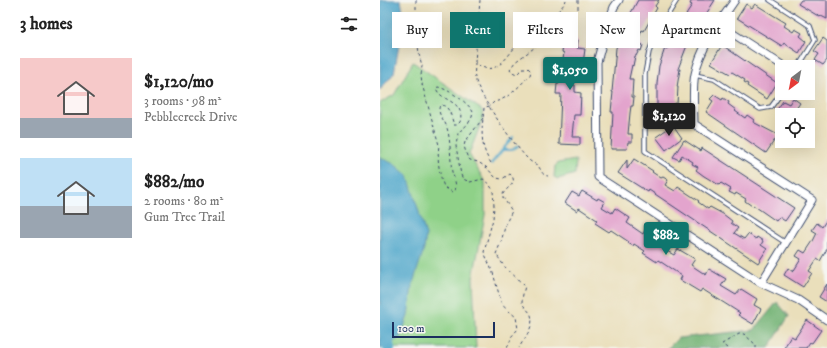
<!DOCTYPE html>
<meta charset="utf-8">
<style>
:root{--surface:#fff;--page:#f2f2f2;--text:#222;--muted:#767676;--accent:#0f766e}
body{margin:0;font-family:"IM FELL DW Pica",serif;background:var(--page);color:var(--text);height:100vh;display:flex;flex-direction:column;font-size:15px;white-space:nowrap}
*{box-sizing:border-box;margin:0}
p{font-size:13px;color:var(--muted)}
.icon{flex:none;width:22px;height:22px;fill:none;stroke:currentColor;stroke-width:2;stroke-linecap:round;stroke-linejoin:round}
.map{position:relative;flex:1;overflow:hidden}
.details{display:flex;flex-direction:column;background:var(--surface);width:380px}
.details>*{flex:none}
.hud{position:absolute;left:12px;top:12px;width:375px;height:36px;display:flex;gap:8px}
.needle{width:26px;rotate:212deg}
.buttons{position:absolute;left:395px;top:60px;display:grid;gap:8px}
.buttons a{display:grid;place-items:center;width:40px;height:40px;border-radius:0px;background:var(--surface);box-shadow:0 4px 16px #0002;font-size:20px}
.scale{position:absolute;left:12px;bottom:10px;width:103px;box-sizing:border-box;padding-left:4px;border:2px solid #1b2f5e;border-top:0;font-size:11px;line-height:14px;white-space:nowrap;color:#1b2f5e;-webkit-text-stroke:3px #f6f6f2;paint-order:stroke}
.price{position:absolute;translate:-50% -34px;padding:0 9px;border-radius:4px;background:var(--accent);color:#fff;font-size:13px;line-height:26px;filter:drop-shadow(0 1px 2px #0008)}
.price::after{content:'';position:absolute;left:50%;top:24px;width:12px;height:9px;margin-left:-6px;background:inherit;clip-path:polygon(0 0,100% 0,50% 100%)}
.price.current{background:#222;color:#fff}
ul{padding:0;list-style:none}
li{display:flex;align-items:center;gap:12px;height:100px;padding:0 20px}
li span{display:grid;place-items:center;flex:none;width:112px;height:80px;border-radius:0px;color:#555}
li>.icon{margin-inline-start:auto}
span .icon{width:48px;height:48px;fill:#fffc;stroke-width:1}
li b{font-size:17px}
h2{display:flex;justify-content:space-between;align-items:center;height:48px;padding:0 20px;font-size:17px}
.tag{padding:0 14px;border-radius:0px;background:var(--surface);box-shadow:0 4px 16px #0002;font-size:14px;line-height:36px}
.tag.current{background:var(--accent);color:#fff}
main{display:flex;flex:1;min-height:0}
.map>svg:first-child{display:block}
</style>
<main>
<section class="details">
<h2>3 homes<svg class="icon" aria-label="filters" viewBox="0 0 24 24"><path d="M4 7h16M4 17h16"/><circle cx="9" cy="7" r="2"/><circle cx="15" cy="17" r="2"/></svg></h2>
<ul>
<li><span style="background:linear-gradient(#f6c9c9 75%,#9aa5b1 0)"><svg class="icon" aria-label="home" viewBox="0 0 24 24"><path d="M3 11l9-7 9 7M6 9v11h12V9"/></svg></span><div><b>$1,120/mo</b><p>3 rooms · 98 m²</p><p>Pebblecreek Drive</p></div></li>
<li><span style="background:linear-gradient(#bfe0f5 60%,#9aa5b1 0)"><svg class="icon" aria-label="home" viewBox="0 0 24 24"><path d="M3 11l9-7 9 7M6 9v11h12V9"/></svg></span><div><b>$882/mo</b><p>2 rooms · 80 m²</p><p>Gum Tree Trail</p></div></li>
</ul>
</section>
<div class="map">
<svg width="447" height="348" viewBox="0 0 447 348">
<rect width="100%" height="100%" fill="#f6f6f2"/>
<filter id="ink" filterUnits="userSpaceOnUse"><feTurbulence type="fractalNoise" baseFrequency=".025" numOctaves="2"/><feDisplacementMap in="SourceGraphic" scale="8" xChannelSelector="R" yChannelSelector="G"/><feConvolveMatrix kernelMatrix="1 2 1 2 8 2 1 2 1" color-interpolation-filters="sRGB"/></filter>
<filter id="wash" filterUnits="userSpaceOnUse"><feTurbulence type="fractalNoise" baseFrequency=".012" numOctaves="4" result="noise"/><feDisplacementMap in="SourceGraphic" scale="16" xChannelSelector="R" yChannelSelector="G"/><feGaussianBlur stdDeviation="0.9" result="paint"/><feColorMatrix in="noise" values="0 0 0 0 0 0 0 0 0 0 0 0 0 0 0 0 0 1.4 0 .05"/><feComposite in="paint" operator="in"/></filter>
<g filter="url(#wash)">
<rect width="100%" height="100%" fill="#eadfbb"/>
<path fill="#8fd188" stroke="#558073" d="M33,62l69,48 1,8 -14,36 16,28v33l-12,63 3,70h-96v-245l14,-8z
M196,160l-1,14 -17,5 -4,-2 1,-11 3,-3z"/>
<path fill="#73b374" stroke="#477169" d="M397,302l12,14 -20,32h-101l10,-10 76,-8z"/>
<path fill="#4da6ca" stroke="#346a94" d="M0,0h21l3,18 -10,55 -14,17z
M0,155l3,4 11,5 14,12 18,59 -2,14 -12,37 -4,30 -8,21 -15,11h-5z"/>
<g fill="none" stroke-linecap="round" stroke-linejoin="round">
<path stroke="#4da6ca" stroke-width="2" d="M122,150h10l6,-4
M111,164l22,-27"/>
<path stroke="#4da6ca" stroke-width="12" d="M0,311l9,37"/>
</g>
<g id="blocks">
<path fill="#e3a4cd" d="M258,0h21l-4,6 2,2 -13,23 -2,-1 -5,12 6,3 -2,6 -2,-1 -3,6h-1l-2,10 -1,-1 -3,14h4l-1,18h2l-1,9h-2l-1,7 -2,21h4v8h-4l-1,7h-16l2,-37h-2l2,-20h-1l4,-44 8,-18 -2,-1z
M312,0h23l-21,33 -8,15 -8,21h2l-3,18h1l-1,17 -2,-1 -1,20 -17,-1v-39l2,-17 6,-18 2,1 2,-5 3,1 5,-9 -5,-3 6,-9 3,2 7,-11 -2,-1 6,-9 -2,-1z
M421,0h26v19l-6,-3 -1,1 -22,-13z
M366,4l6,4 3,-4 31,19 -2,3 9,6 2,-3 7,4 -2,3 6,5 -7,12 -15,-10 -2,3 -45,-28z
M185,37l13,3 -1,8 8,1 -3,22 -7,-1 -3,15h3v7l6,1 -1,22h-6l-2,22h8v8l-21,-1 2,-50h-5l1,-10h2l5,-31 -2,-1z
M443,38l4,3v19l-4,5 -8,-5 4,-6 -5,-3z
M342,45l55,38 -10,16 -20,-13 1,-2 -4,-2 1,-2 -13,-8 -2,2 -19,-11z
M334,95l8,5 1,-2 6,4 -1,2 8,6 -1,1 10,7 2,-3 7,5 -1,2 25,13 -12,18 -60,-41 7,-11 -3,-2z
M413,98l7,5 -8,12h-10l-6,-4 7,-10 6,3z
M293,125l9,13 -16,12 -10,-13z
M304,140l17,11 1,-3 92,60 -9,13 -6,-4 -3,4 -23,-16 -1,1 -7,-5 1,-2 -10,-6 -1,2 -6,-3 2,-3 -10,-6 -2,2 -15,-9 -8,-6 2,-3 -6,-3 1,-2 -11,-7 -3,5 -6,-3z
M254,159l19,12 -1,1 9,6 2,-1 5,3 -3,5 10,6 3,-4 21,14 -1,1 10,7 2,-2 13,7 9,7 -1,2 7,5 -4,5 10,6 4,-5 8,5 1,-2 6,4 -2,4 6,4 -9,14 -109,-73 -1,2 -30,-19 9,-13v9z
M202,191l15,9 1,-2 7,4 -3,5 10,6 3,-5 15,10 -3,5 16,11 3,-6 6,4 -3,5 11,7 3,-5 7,4 -5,7 9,5 4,-6 17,10 -4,6 15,10 3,-6 17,10 -5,7 15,9 5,-6 16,10 -3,6 7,4 -8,15 -15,-9 2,-2 -38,-24 -2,3 -20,-12 2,-4 -24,-16 -1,2 -14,-9 2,-2 -11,-7 -1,2 -5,-3 1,-1 -18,-12 -2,2 -14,-9 2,-3 -18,-12 -2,3 -12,-8 7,-11 7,4z
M447,219v30l-7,12 -3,-2 -8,12 3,2 -9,14 -19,-12 4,-7 5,4 8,-13 -5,-3 4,-6 5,3 8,-12 4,-8 -5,-3 5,-7 5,4z
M447,284v18l-8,-5z
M427,320l14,10 -9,13 -2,-1 -4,6h-22l7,-12 4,2z"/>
</g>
</g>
<g filter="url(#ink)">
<use href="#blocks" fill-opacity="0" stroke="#3a496c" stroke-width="1"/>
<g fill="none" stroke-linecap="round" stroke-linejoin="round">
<g stroke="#3a496c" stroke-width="5.5">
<path id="lane" d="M297,0l-20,32 -8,20 -4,22v77l141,92
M390,0l40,26 5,14 -17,27
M315,75l19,4 46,30 11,-2 11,-15"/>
</g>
<g stroke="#3a496c" stroke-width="9">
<path id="street" d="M239,0l-5,7 -7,19 -10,36 1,115 163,106 37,17 29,20
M355,0c-16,23 -34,46 -40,74 -3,13 -1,36 -1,50l118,76 -51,83
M338,24l67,43"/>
</g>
<path stroke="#3a496c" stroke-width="1" stroke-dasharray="3 3" stroke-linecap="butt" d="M36,0v28l3,26 3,12 -1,9 1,9 17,61c-2,15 0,28 5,42l8,5 3,-1c2,-7 -1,-13 -3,-19 -2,-14 -1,-31 -5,-44 -2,-9 -11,-13 -7,-23 10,0 11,12 14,20h3l3,-3c6,-22 -20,-20 -24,-34l2,-1c10,2 31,16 35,25l-1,5 -4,7 -10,9 -2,13 5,29 2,4 7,3 13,-3 4,2 6,9 1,16 -1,13 -9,33 9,21 9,32 14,12 2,12 -7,8 -1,5 -3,6
M100,0l-5,62c19,18 32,-5 43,-19 15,-1 19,-11 29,-20
M198,9v-9
M95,63c0,5 -1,10 0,15 4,18 41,70 55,83 3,2 6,3 8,5 4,4 3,9 10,10
M103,118l-18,24 -1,4 3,10 3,4 8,2 8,5 10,11 6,1 8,-5c10,10 -5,13 -8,22l10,15 -6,12 -5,19 -5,12 8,12 21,20c-1,4 -3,11 -3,16 1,5 7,8 9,13 4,12 -7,23 -12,33
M111,163c-12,-17 -9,-35 -7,-55l1,-1 5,-1 4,-4c15,-3 26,-17 36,-27l1,-4 -3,-3h-5l-6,6 -5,-2 -2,-3 5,-7 23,-17 10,-22 17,-20 1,-3
M347,348l-5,-4 17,-10h5l12,11v3"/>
<use href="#lane" stroke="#fff" stroke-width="3.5"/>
<use href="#street" stroke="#fff" stroke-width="7"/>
</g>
</g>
</svg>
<div class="buttons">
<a><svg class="needle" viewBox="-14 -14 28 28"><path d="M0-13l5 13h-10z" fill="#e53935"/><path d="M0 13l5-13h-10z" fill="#767676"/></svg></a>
<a><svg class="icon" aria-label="locate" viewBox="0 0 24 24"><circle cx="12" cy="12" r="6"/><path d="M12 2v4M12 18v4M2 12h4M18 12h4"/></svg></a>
</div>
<div class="scale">100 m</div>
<b class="price" style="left:190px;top:91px">$1,050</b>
<b class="price current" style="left:289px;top:137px">$1,120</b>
<b class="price" style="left:286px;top:256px">$882</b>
<div class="hud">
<a class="tag">Buy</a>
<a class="tag current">Rent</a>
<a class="tag">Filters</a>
<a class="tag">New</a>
<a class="tag">Apartment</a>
</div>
</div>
</main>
